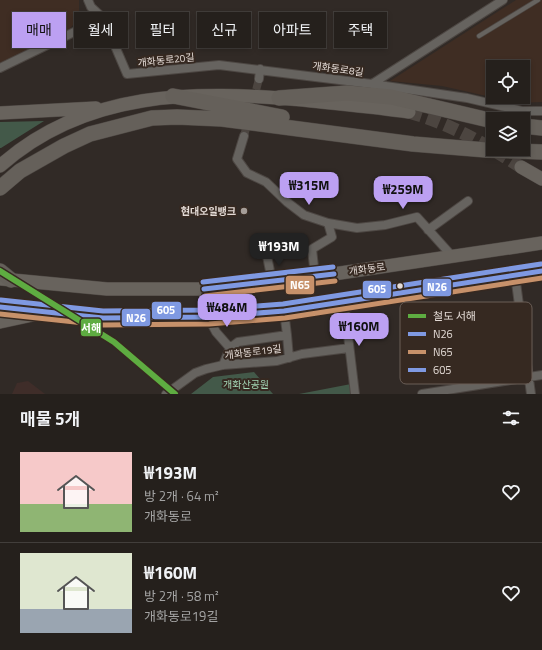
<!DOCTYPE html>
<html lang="ko">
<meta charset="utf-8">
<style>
:root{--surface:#25201c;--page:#2d2825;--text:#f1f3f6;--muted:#a3a3a3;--line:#423e3b;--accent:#bca0f2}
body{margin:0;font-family:"Titillium Web","Noto Sans KR",sans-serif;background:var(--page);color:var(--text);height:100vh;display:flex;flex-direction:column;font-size:15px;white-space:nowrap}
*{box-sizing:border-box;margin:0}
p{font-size:13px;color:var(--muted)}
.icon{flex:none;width:22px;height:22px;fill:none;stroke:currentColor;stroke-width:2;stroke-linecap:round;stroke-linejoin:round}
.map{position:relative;height:394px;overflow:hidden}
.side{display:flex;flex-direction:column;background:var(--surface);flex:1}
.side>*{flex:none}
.banner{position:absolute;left:12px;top:12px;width:518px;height:36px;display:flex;gap:8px}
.tools{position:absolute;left:486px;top:60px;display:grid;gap:8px}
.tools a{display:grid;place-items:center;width:44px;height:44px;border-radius:0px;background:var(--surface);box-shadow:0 2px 6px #0003,0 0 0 1px var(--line);font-size:20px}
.price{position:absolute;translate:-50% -34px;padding:0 9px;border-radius:8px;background:var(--accent);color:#111;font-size:13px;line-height:26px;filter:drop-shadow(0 1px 2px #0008)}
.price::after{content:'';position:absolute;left:50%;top:24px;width:12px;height:9px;margin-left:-6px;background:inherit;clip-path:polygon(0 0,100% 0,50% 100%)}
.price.on{background:#222;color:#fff}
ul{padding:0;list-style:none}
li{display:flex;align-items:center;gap:12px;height:100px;padding:0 20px}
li+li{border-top:1px solid var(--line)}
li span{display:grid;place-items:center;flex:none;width:112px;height:80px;border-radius:0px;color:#555}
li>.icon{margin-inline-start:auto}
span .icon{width:48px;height:48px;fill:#fffc;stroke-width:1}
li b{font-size:17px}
h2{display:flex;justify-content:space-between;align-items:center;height:48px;padding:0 20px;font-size:17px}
.tag{padding:0 14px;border-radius:0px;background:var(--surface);box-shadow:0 2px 6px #0003,0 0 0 1px var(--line);font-size:14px;line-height:36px}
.tag.on{background:var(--accent);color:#111}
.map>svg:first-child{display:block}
</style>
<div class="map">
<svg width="542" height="394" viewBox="0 0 542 394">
<rect width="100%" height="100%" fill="#312a26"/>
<path fill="#3f2d23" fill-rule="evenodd" d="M0,0h79v13l-6,12 -8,9 -65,32z
M516,0h26v102l-24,1 -76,-17 -52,-5zM493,67h30v30h-30z"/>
<path fill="#3f2d29" d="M28,381l17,13h-33l5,-11z"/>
<path fill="#435949" d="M44,121l-43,27h-1v-26z
M254,372l19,22h-82l22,-17z
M351,384l4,10h-56z"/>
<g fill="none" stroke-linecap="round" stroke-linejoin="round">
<path stroke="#4c4540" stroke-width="8" stroke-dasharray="8 4" stroke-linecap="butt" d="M244,136l15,-57"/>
<path stroke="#4c4540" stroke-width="13" stroke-dasharray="13 6" stroke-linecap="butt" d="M409,112c44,13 74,31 112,55"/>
<g stroke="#4d4743" stroke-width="5.5">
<path id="service" d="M479,36l59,-36"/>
</g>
<g stroke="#4d4743" stroke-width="10">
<path id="minor" d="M88,0l3,7 12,11 24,56 92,-9 153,19 131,-84
M0,68l103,-50
M259,79l1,-10
M372,84l95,14 55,13h20
M244,136l-7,23 10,14 19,9 21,20 17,13 24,8 4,14 -20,12 3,27
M328,223l29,5 28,-3 32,-8 35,39
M428,230l40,-29
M267,256l5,25
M515,275l16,119
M344,302l11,92
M208,317l8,15 14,16
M287,335l2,23
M223,365l7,-17 8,-6 49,-7 -3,-24
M166,394l29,-21 11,-4 17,-4 54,-4 25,-7 47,-6
M422,394l120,-19"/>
</g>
<g stroke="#4d4743" stroke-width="14">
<path id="primary" d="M0,113l96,-5
M0,166c85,-76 196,-76 303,-66 36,4 71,7 106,12
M521,167l21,12
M2,279l105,10h100l113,-13 222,-33
M0,307l103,11 105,-1 76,-6 258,-40
M0,322l37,-8"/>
</g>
<g stroke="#4d4743" stroke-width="16">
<path id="motorway" d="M173,96l109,21
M279,98l68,-5 44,4 102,24
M523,126l19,2
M0,188l20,-17 44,-25 26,-12 62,-16 25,-1 45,2 191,25 73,6 56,2
M0,271l11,9"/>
</g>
<use href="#service" stroke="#66635f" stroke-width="4"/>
<use href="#minor" stroke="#66635f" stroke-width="8"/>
<use href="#primary" stroke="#68635d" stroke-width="13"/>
<use href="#motorway" stroke="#65605a" stroke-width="15"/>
<g stroke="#362921" stroke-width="8">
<path id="bus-1" d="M204,289l130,-15
M0,307l103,11 105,-1 76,-6 258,-40"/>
</g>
<g stroke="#362921" stroke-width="8">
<path id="bus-2" d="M205,296l130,-15
M0,314l103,11 106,-1 76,-6 257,-40"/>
</g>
<g stroke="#362921" stroke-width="8">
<path id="bus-3" d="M203,282l130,-15
M1,300l102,11 105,-1 75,-6 258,-40"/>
</g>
<use href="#bus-1" stroke="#7f99e2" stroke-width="5"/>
<use href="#bus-2" stroke="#c7916a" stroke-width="5"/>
<use href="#bus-3" stroke="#7f99e2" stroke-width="5"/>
<g stroke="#362921" stroke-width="9">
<path id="rail-1" d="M0,271l114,71 61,52"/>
</g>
<use href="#rail-1" stroke="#5eac41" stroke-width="6"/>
</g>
<circle fill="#a59d98" stroke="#362921" stroke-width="1.5" cx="244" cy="211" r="4"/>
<circle fill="#e4dbd6" stroke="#362921" stroke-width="1.5" cx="400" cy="286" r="3.5"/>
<g text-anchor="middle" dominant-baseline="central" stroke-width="4" stroke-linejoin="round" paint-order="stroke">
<g font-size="10" fill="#e4dbd6" stroke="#362921">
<text transform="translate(166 60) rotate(-6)">개화동로20길</text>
<text transform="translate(338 69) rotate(8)">개화동로8길</text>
<text transform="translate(367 269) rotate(-8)">개화동로</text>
<text transform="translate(253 352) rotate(-7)">개화동로19길</text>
</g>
<g font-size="10" font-weight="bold" fill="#e4dbd6" stroke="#362921" text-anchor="end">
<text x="236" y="211">현대오일뱅크</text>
</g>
<g font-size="10" fill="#a5d8b7" stroke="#362921">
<text x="246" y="384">개화산공원</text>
</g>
</g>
<rect x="400" y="302" width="132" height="82" rx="6" fill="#362921" stroke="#6a5e57" stroke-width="1"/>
<rect x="408" y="314" width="18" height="4" fill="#5eac41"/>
<rect x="408" y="332" width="18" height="4" fill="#7f99e2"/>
<rect x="408" y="350" width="18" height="4" fill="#c7916a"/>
<rect x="408" y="368" width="18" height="4" fill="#7f99e2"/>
<g font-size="11" fill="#e4dbd6">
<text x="433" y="320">철도 서해</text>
<text x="433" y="338">N26</text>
<text x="433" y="356">N65</text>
<text x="433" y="374">605</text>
</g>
<g stroke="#362921" stroke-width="1.5">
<rect x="285" y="275" width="30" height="20" rx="4" fill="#c7916a"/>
<rect x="422" y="278" width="30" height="19" rx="4" fill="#7f99e2"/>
<rect x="362" y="280" width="30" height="19" rx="4" fill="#7f99e2"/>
<rect x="151" y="301" width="31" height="19" rx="4" fill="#7f99e2"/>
<rect x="121" y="308" width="30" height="19" rx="4" fill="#7f99e2"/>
<rect x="80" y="318" width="22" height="19" rx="4" fill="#5eac41"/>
</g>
<g font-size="11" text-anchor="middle" font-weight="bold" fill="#fff">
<text x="300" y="289">N65</text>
<text x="437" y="291">N26</text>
<text x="377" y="293">605</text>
<text x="166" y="314">605</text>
<text x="136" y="322">N26</text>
<text x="91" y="332">서해</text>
</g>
</svg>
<div class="tools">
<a><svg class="icon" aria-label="locate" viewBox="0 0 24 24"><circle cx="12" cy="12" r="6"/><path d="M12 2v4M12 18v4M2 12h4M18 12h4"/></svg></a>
<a><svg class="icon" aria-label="layers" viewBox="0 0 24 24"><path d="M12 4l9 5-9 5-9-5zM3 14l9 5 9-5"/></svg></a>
</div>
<b class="price" style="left:309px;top:206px">₩315M</b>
<b class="price" style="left:403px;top:210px">₩259M</b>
<b class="price on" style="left:279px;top:267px">₩193M</b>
<b class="price" style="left:227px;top:328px">₩484M</b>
<b class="price" style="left:359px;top:347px">₩160M</b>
<div class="banner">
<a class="tag on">매매</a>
<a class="tag">월세</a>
<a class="tag">필터</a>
<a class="tag">신규</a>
<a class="tag">아파트</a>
<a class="tag">주택</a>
</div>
</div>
<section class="side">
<h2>매물 5개<svg class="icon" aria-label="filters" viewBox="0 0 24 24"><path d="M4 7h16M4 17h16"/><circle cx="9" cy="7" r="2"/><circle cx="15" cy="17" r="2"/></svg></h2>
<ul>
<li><span style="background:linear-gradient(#f6c9c9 65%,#8fb573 0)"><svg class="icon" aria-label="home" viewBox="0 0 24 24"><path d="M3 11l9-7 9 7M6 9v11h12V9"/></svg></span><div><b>₩193M</b><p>방 2개 · 64 m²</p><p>개화동로</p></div><svg class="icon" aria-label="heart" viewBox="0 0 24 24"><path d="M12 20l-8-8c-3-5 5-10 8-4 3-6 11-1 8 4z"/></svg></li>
<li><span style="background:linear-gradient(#dfe7d0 70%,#9aa5b1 0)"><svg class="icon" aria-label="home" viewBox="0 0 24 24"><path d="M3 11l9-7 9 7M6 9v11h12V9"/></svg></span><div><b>₩160M</b><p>방 2개 · 58 m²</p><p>개화동로19길</p></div><svg class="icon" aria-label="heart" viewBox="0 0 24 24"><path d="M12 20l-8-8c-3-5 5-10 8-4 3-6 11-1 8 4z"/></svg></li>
</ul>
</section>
